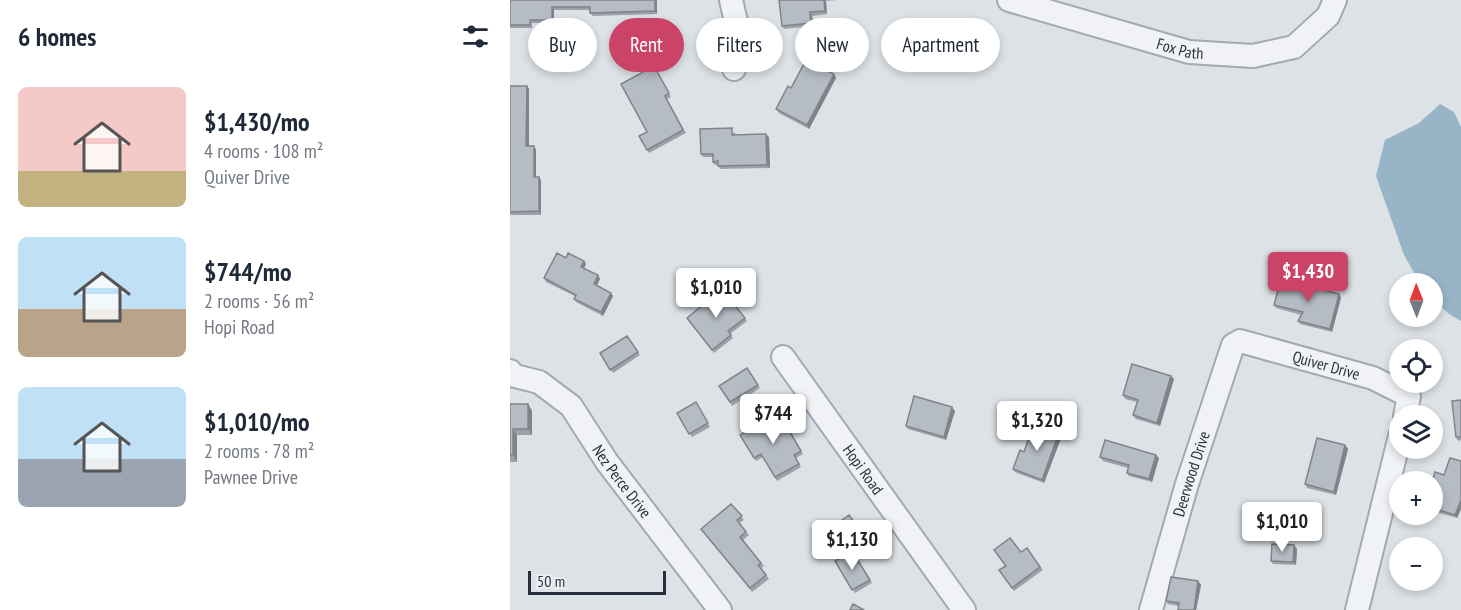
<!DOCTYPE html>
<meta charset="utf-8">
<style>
:root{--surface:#fff;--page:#f6f6f7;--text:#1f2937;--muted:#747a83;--accent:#cb4366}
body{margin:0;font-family:"PT Sans Narrow",sans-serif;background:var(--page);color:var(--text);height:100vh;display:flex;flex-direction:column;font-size:22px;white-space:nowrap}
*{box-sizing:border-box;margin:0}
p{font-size:20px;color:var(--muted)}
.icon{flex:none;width:33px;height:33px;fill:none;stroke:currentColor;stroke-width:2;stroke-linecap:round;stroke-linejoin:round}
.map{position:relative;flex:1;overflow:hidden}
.panel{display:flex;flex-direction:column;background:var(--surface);width:510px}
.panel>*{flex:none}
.hud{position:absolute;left:18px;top:18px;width:570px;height:54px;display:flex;gap:12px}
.needle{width:39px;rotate:359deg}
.tools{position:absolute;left:879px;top:273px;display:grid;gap:12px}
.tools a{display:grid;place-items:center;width:54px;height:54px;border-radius:50%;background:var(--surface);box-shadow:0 3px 9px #0003;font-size:30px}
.scale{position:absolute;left:18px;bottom:15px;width:138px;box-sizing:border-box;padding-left:6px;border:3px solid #27313d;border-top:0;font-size:16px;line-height:21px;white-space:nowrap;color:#27313d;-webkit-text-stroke:4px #edf1f5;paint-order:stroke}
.price{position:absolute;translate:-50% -51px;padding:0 14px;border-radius:6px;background:#fff;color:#222;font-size:20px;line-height:39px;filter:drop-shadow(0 2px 3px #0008)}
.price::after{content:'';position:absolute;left:50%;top:36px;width:18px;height:14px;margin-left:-9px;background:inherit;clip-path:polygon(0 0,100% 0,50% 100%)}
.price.selected{background:var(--accent);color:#fff}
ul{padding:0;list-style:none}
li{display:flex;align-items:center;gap:18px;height:150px;padding:0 18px}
li span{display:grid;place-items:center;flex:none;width:168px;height:120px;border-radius:9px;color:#555}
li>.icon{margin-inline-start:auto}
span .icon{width:72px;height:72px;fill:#fffc;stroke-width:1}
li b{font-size:26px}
h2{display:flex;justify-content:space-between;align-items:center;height:72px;padding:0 18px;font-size:26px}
.pill{padding:0 21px;border-radius:27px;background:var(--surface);box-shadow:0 3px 9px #0003;font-size:21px;line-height:54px}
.pill.selected{background:var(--accent);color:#fff}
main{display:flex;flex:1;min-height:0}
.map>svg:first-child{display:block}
</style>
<main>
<section class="panel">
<h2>6 homes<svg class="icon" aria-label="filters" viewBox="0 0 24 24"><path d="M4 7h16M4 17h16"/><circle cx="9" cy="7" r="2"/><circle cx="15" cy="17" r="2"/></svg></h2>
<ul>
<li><span style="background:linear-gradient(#f6c9c9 70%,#c2b280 0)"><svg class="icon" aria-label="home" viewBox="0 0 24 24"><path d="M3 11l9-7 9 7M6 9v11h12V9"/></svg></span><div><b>$1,430/mo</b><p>4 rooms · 108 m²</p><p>Quiver Drive</p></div></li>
<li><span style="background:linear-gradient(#bfe0f5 60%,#b9a48a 0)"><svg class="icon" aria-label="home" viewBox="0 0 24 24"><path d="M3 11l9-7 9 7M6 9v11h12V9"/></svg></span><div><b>$744/mo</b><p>2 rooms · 56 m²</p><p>Hopi Road</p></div></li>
<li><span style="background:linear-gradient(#bfe0f5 60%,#9aa5b1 0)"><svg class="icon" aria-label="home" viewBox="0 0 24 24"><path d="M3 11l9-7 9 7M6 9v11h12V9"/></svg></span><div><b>$1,010/mo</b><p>2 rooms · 78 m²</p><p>Pawnee Drive</p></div></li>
</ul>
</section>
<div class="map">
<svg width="951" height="610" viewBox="0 0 951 610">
<rect width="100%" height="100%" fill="#dde2e7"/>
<path fill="#98b4c7" d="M930,104l14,8 7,15v194l-12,-7 -16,-15 -1,-15 -12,-1 -16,-28 -28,-79 9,-36 34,-17z"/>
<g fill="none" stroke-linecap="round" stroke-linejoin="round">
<g stroke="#a3a9b1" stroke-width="26">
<g id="street">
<path d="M221,0l8,35 -5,34"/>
<path id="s1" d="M499,0l180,52 64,4 41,-9 34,-31 7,-16"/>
<path id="s2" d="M273,357l181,253"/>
<path id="s3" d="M0,371l1,4 28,7 32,24 36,56 113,148"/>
<path id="s4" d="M641,610l36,-126 46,-139 7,-4 133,37 36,18 -4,20"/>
<path d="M847,610l43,-174"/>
</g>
</g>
<use href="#street" stroke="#f0f2f5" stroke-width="22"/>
</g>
<path fill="#9ca2a9" d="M0,0h147v14l-64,2 -3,-3v-3h-36v13h-22v5h-22z
M269,0h58l-11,1 1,13 -15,2 2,10 -30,3 -2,-3z
M146,70l15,27 -4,2 19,34 -37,20 -2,-3v-18z
M326,78l-27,51 -30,-16 -3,-4 15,-21z
M0,86h17l2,3v57h5l2,4v27l5,3v35h-31z
M225,132v3l34,2 1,31 -50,1 -2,-4h-3l-2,-3v-5h-10l-2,-3z
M56,258l18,3 2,3 -2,4 16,11 -3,6 16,11 -10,20 -27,-14 -2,-3 1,-3 -29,-14 -2,-4z
M212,289l25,32 -17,13 3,4 -19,15 -27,-35z
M829,294l2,4 -9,34 -32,-8 -2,-3 3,-6 -25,-7 -2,-3z
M117,336l13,19 -27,18 -13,-20z
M237,368l13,20 -28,18 -13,-20z
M661,376l3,3 -14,47 -24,-7 -3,-4 4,-13 -12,-3 -2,-4z
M951,400v40l-3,1 -2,-4z
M0,404h18l4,7v24h-15v27h-7z
M188,406l12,21 -18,10 -15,-24z
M445,411l-9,29 -38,-11 -2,-3z
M269,413l24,41 -7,4 5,9 -24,14 -14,-24 -7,4 -16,-26z
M531,431l22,2 -19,50 -29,-11 -2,-3 11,-17z
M835,445l3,4 -12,46 -29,-7 -2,-4z
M590,457l59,1 -7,24 -23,-6 -2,-3 1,-5 -25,-7z
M951,461v48l-4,9 -25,-7v-29l12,-7z
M221,504l13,16 -5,3 10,12 -6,5 21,26 -3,2 8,11 -17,13 -49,-60z
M339,515l14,21 -19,12 -13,-20z
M784,545l3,4 -1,16 -23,-1 -2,-3z
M517,548l16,22 -29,21 -15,-21z
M342,551l20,32 -17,10 -20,-32z
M688,581l3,4 -5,25h-18l1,-4 -11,-2 -2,-3z"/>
<path fill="#7f8489" d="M145,0h2v14l-2,-3z
M314,0l2,1 1,13 -2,-3z
M42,7l2,3v13l-2,-3z
M300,12l2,4 2,10 -3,-3z
M324,74l2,4 -27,51 -2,-4z
M17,86l2,3v61l-3,-4z
M256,134l3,3 1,31 -3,-3z
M24,146l2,4v30l-2,-3z
M29,177l2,3v35l-2,-4z
M74,261l2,3 -3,6 -2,-3z
M88,275l2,4 -4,8 -2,-3z
M101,293l2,3 -10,20 -2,-4z
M829,294l2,4 -9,34 -2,-3z
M661,376l3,3 -14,47 -3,-3z
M18,404l4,7v24l-4,-6z
M442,407l3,4 -9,29 -2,-3z
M3,429l4,6v27l-4,-7z
M550,430l3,3 -19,50 -2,-3z
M835,445l3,4 -12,46 -2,-3z
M646,455l3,3 -7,24 -3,-3z
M951,500v9l-4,9 -2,-3z
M784,545l3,4 -1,16 -3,-3z
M688,581l3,4 -5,25h-2z"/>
<path fill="#b5bcc4" stroke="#7f8489" stroke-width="1.5" d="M0,0h145v11l-65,2v-6h-38v13h-22v5h-20z
M269,0h45l1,11 -15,1 1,11 -29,3z
M296,60l28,14 -27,51 -31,-16 12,-23 3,2z
M144,66l15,27 -4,3 18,34 -36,20 -8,-14 8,-4 -26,-48z
M0,86h17l-1,60h8v31h5v34l-29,1z
M222,128v7l34,-1 1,31 -49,1v-5l-5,1v-8h-12l-1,-25z
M47,253l9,5 2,-5 16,8 -3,6 17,8 -4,9 17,9 -10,19 -27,-13 2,-4 -32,-17z
M771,279l58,15 -9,35 -32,-8 5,-9 -29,-7z
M212,289l23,29 -17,13 3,4 -19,15 -25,-32z
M117,336l11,16 -28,18 -10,-17z
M622,364l39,12 -14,47 -24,-8 5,-15 -15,-5z
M237,368l11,17 -28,17 -11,-16z
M404,396l38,11 -8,30 -38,-11z
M951,400v37h-5l-4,-36z
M186,402l12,21 -19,11 -12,-21z
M0,404h18v25h-15v26h-3z
M269,413l22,38 -7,4 5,9 -24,13 -14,-23 -7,4 -14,-23z
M533,424l17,6 -18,50 -29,-11 7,-19 4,2 8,-23 9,2z
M807,438l28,7 -11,47 -29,-8z
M595,440l51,15 -7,24 -22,-6 2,-8 -29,-8z
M940,458l11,3v39l-6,15 -23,-7v-26l3,-10 9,3z
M221,504l11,12 -5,4 9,12 -6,5 21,26 -3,2 8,10 -16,13 -49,-59z
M339,515l12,17 -19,13 -11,-17z
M500,538l11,14 6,-4 13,19 -28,21 -13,-18 7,-4 -12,-16z
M762,544l22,1 -1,17 -22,-1z
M342,551l18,29 -18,10 -17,-29z
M661,577l27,4 -4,29h-16l1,-7 -13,-2z
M343,604l11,6h-14z"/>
<g text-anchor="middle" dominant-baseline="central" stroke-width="6" stroke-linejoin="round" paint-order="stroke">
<g font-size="16" fill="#27313d" stroke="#edf1f5">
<text stroke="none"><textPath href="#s1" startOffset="178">Fox Path</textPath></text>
<text stroke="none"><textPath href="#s4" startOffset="375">Quiver Drive</textPath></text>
<text stroke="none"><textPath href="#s2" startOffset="138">Hopi Road</textPath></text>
<text stroke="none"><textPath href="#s4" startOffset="142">Deerwood Drive</textPath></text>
<text stroke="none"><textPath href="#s3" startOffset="164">Nez Perce Drive</textPath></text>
</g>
</g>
</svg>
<div class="tools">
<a><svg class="needle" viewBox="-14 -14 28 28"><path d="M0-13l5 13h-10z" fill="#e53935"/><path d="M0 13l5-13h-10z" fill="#747a83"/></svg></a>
<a><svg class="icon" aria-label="locate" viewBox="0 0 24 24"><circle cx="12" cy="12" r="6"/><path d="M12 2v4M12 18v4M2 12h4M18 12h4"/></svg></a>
<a><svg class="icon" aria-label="layers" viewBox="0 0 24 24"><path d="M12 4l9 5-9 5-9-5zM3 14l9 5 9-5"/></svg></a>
<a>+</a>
<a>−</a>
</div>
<div class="scale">50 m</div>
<b class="price selected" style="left:798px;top:303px">$1,430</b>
<b class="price" style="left:206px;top:319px">$1,010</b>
<b class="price" style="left:263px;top:445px">$744</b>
<b class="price" style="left:527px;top:452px">$1,320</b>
<b class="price" style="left:772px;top:553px">$1,010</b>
<b class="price" style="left:342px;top:571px">$1,130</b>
<div class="hud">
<a class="pill">Buy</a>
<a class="pill selected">Rent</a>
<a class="pill">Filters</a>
<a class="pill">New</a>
<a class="pill">Apartment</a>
</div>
</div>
</main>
